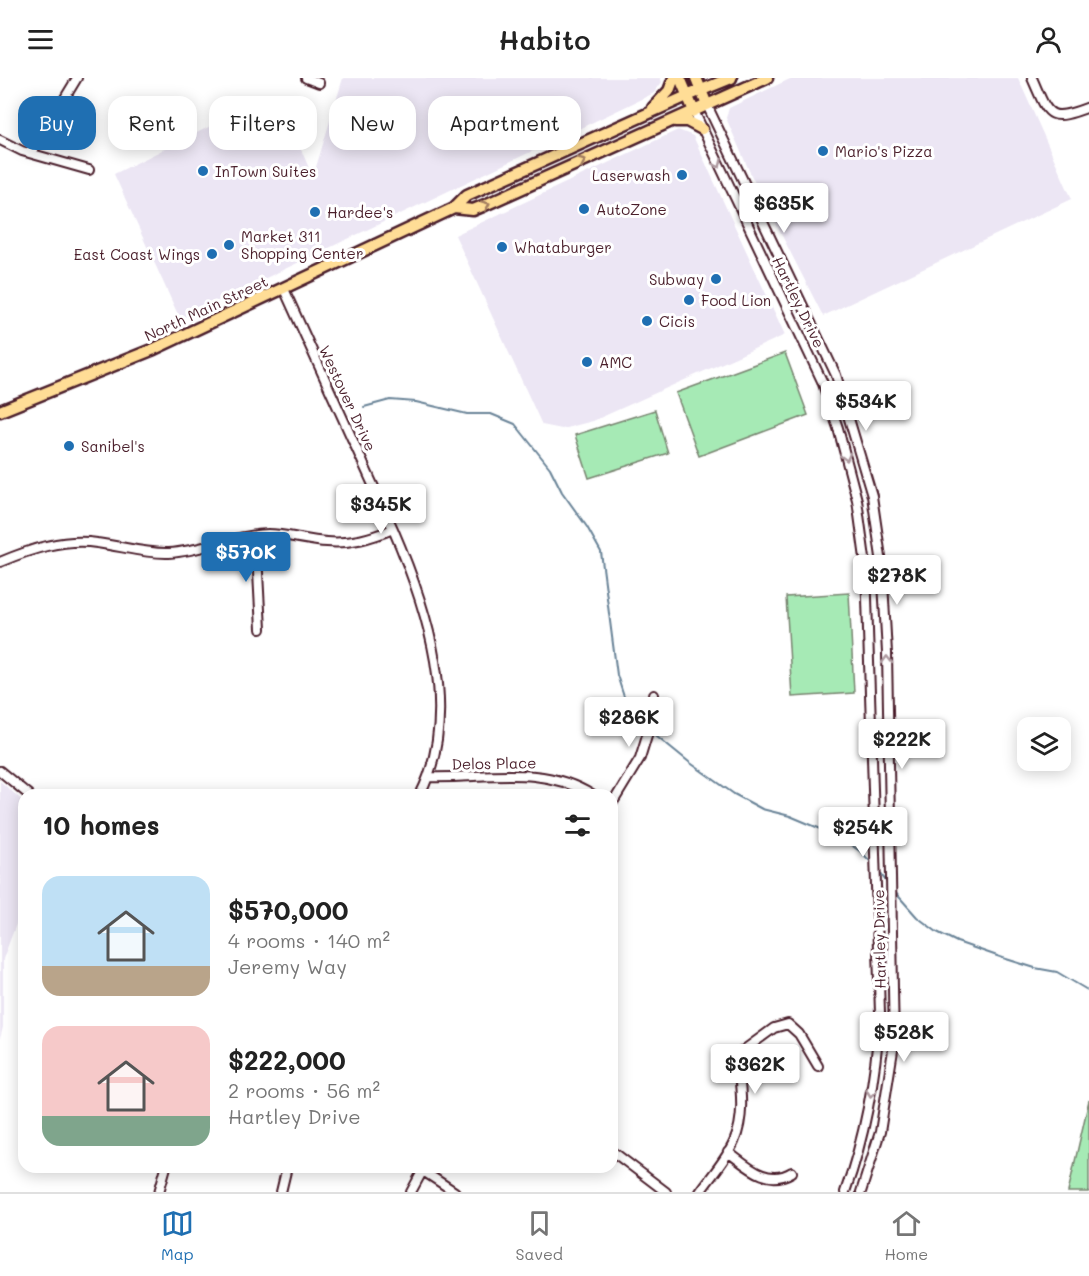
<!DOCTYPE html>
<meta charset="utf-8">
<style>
:root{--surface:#fff;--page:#f6f6f6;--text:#222;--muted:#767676;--line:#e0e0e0;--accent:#1f6fb2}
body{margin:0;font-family:Mali,sans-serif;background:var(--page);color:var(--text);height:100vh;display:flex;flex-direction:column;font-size:22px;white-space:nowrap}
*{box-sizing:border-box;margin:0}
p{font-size:20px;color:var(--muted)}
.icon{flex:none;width:33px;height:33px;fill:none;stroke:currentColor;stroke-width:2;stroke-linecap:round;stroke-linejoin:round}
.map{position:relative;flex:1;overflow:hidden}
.panel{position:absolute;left:18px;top:711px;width:600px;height:384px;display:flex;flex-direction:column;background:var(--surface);border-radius:18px;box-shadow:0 3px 15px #0003}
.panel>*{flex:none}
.hud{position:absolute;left:18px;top:18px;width:600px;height:54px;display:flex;gap:12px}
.controls{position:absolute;left:1017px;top:639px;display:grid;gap:12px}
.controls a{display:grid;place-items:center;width:54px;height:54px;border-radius:12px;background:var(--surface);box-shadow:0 3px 15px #0003;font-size:30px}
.price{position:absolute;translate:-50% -51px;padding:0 14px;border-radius:6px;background:#fff;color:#222;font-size:20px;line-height:39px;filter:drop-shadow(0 2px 3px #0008)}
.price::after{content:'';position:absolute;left:50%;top:36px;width:18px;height:14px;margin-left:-9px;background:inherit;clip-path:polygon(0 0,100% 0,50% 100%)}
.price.active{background:var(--accent);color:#fff}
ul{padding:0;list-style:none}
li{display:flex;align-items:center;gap:18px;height:150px;padding:0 24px}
li span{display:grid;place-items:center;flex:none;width:168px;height:120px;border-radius:18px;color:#555}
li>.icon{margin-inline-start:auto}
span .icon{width:72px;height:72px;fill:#fffc;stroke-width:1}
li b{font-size:26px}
h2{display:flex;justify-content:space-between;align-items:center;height:72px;padding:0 24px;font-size:26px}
.chip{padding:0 21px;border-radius:18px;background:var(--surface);box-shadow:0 3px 15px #0003;font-size:21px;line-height:54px}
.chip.active{background:var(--accent);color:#fff}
header{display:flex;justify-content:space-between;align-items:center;height:78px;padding:0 24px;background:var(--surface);font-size:27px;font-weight:600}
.menu{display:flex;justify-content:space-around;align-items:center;height:84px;border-top:2px solid var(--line);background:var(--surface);font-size:16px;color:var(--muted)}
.menu a{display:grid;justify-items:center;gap:3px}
.menu .active{color:var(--accent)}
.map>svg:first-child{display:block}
</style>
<header><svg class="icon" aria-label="menu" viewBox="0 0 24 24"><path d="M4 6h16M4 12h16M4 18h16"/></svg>Habito<svg class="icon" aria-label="person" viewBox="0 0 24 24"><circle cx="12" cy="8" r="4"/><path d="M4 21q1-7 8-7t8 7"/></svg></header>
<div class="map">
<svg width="1089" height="1114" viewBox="0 0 1089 1114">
<rect width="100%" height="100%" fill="#fff"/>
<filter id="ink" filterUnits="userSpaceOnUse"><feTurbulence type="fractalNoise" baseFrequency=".0167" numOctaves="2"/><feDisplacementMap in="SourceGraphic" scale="12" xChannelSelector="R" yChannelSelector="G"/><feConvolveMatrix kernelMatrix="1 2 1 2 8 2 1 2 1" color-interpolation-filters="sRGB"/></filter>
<g filter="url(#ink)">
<path fill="#ece6f4" d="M343,0h317l2,4 -8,11 -474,226 -66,-145 141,-70 25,-2 33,75z
M792,0h226l54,121 -249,117 -71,-139 -26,-59 3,-10z
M678,52l15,6 92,199 -192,86 -31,8 -20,-4 -87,-190z
M0,703l24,21v101l-21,56v68l-3,12z"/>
<path fill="#a6eab5" stroke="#788470" stroke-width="1.5" d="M785,275l23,62 -109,41 -23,-63z
M655,332l13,43 -79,25 -14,-43z
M849,515l5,100 -62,4 -6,-100z
M1089,1022v92h-21z"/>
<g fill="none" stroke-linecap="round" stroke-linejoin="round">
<path stroke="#6a8498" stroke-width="2" d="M364,329l26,-7 26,2 51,12h24l24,10 35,44 12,24 25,35 14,25 16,123 7,22 8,17 9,9 48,39 45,32 28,15 28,7 50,21 21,15 12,12
M879,793l10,15
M893,812l24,27 20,15 20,10 46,16 32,10 22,4 32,19"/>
<g stroke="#4a1f2b" stroke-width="12">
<path id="minor" d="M306,0l13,5
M1032,0c17,38 15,45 57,29
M707,27l129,270 36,121 10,68 5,89 7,391 -14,88 -19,60
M694,33l128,270 16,47 19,72 9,66 14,447c-4,61 -14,121 -35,179
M0,62l22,11 67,19
M28,74l6,-3 43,-71
M284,211l109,240c34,79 69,184 27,266
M256,457l5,94
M0,484c31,-13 64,-24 97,-19 24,3 48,11 72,10 34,-2 65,-18 99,-19 19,0 39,7 59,8 24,2 44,-4 66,-13
M0,693l29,24
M428,699c56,2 113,-14 164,18
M612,726l28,-46 8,-26 6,-37
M612,1073l54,41
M728,1074c19,14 39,35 64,20
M417,1089l38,25
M159,1114l7,-25
M281,1114l6,-25
M411,1114l12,-22
M700,1114c11,-16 26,-32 34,-50 12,-27 6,-58 3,-87l37,-27 14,-4 11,10 19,32"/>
</g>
<g stroke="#4a1f2b" stroke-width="15">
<path id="major" d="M680,0l14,33
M696,0l11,27
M653,30l16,-17 5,-13
M675,43h12l15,8
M454,130l19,2 12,-5 282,-127
M0,333l154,-62 300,-141 13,-13 220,-99 44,-18"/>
</g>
<use href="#minor" stroke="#fff" stroke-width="8"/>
<use href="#major" stroke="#ffdd96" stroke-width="10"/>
</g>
<defs><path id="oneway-chevron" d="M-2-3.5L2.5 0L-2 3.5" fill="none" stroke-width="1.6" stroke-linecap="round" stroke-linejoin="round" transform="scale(1.5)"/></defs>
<g stroke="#a47e60">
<use href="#oneway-chevron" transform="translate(582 83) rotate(-24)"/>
<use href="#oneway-chevron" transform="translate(486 127) rotate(-23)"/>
</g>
<g stroke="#ae9aa0">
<use href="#oneway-chevron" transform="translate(718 86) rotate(65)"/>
<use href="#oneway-chevron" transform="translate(846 379) rotate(75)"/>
<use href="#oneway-chevron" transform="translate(887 582) rotate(-91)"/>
<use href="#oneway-chevron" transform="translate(871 1015) rotate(98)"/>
</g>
</g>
<g fill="#1f6fb2" stroke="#fff" stroke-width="2">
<circle cx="823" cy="73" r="6"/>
<circle cx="203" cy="93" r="6"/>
<circle cx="682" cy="97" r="6"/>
<circle cx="584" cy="131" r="6"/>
<circle cx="315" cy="134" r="6"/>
<circle cx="229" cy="167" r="6"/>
<circle cx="502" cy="169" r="6"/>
<circle cx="212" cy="176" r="6"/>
<circle cx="716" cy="201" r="6"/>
<circle cx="689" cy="222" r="6"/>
<circle cx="647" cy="243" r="6"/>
<circle cx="587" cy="284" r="6"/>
<circle cx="69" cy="368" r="6"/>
</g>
<g text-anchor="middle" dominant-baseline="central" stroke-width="6" stroke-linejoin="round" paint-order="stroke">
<g font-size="15" fill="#4a1f2b" stroke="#fff" text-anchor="start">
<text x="835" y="73">Mario's Pizza</text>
<text x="215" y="93">InTown Suites</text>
<text x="670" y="97" text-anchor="end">Laserwash</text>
<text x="596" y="131">AutoZone</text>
<text x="327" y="134">Hardee's</text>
<text x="241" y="158">Market 311<tspan x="241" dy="17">Shopping Center</tspan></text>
<text x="514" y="169">Whataburger</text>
<text x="200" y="176" text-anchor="end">East Coast Wings</text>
<text x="704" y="201" text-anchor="end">Subway</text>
<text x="701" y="222">Food Lion</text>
<text x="659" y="243">Cicis</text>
<text x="599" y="284">AMC</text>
<text x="81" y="368">Sanibel's</text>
</g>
<g font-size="15" fill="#4a1f2b" stroke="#fff">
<text transform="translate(799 224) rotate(64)">Hartley Drive</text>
<text transform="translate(206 230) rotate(-25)">North Main Street</text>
<text transform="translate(348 320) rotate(65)">Westover Drive</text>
<text transform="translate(494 685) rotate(-1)">Delos Place</text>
<text transform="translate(879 861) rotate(-91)">Hartley Drive</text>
</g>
</g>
</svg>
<div class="controls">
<a><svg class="icon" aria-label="layers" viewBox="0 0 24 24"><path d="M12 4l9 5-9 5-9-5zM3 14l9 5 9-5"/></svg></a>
</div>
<b class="price" style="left:784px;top:156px">$635K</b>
<b class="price" style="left:866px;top:354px">$534K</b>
<b class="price" style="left:381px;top:457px">$345K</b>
<b class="price active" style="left:246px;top:505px">$570K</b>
<b class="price" style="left:897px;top:528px">$278K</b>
<b class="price" style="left:629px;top:670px">$286K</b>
<b class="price" style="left:902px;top:692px">$222K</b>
<b class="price" style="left:863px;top:780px">$254K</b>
<b class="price" style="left:904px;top:985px">$528K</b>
<b class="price" style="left:755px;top:1017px">$362K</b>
<div class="hud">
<a class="chip active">Buy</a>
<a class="chip">Rent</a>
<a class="chip">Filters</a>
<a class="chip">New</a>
<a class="chip">Apartment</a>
</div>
<section class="panel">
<h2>10 homes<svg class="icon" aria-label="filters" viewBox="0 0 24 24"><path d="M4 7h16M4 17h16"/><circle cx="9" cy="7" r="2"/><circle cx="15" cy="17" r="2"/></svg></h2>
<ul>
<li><span style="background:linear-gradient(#bfe0f5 75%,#b9a48a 0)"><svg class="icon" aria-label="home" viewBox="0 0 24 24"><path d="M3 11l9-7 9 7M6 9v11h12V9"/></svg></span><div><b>$570,000</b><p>4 rooms · 140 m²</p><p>Jeremy Way</p></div></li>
<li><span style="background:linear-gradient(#f6c9c9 75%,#7fa58c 0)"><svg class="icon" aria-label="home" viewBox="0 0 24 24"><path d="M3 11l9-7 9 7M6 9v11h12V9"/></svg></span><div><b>$222,000</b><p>2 rooms · 56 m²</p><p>Hartley Drive</p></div></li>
</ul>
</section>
</div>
<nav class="menu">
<a class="active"><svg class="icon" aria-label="map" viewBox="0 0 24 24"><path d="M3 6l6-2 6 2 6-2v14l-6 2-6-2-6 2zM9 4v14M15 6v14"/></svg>Map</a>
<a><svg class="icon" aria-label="saved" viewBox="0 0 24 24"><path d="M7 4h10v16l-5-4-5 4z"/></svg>Saved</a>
<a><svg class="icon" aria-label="home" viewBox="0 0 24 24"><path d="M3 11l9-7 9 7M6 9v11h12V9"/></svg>Home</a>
</nav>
